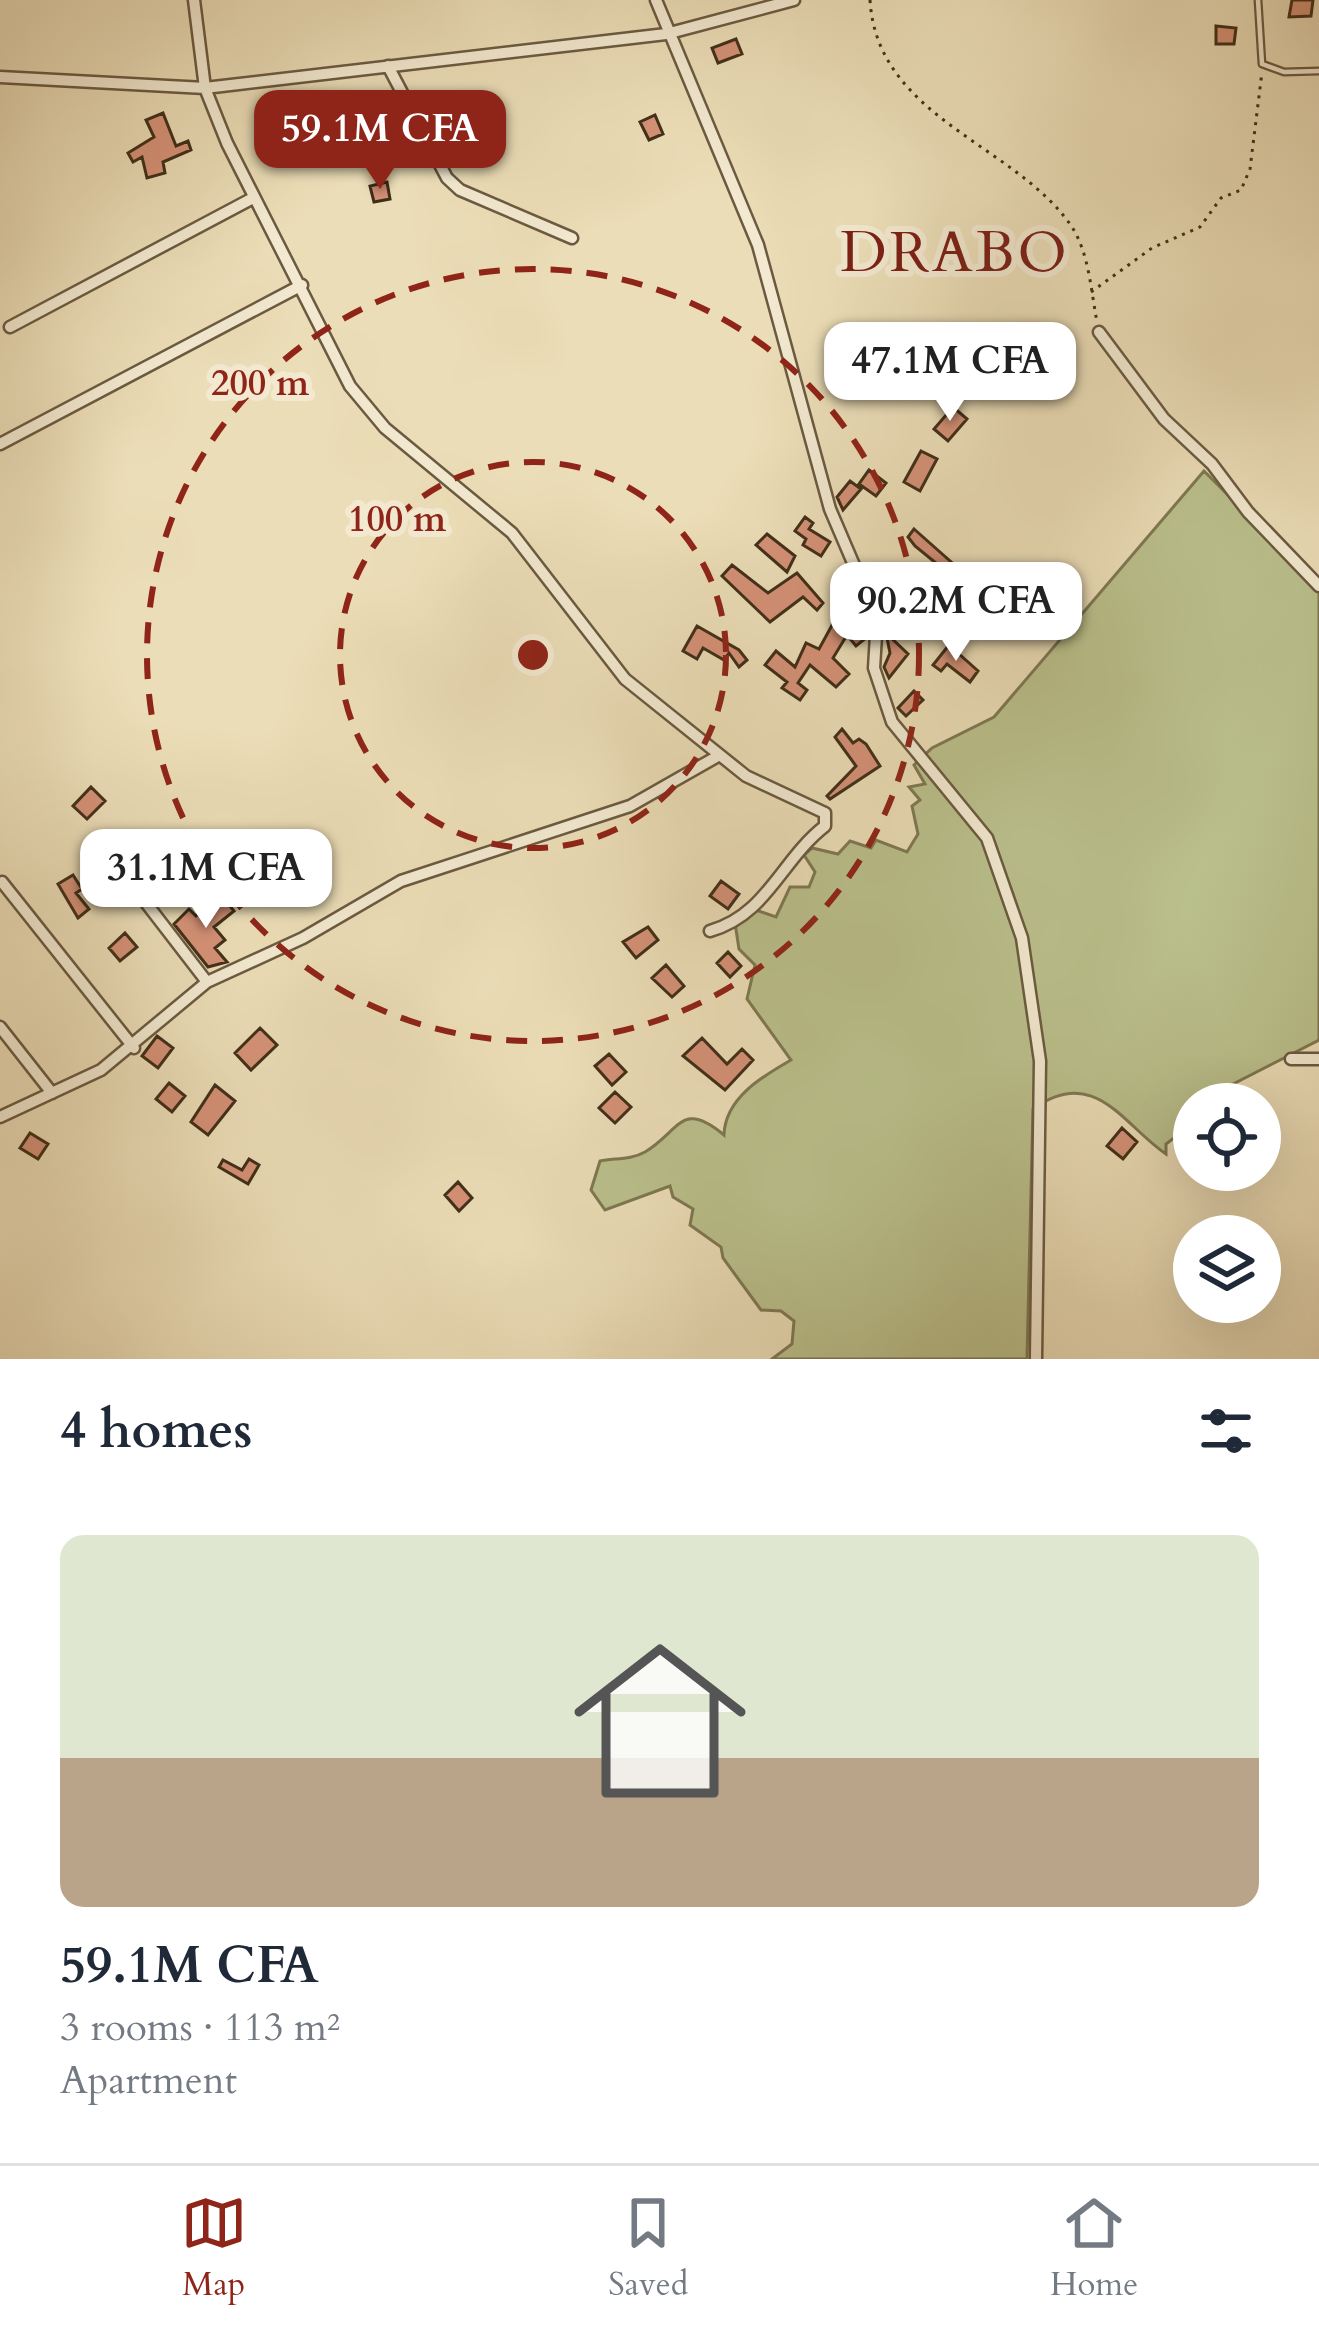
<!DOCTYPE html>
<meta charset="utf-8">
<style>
:root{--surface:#fff;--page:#f2f2f3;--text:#1f2937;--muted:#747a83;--line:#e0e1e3;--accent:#8f2418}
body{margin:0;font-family:Cardo,serif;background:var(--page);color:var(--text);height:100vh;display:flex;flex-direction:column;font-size:45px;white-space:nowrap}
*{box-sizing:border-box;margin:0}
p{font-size:39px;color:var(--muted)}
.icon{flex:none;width:66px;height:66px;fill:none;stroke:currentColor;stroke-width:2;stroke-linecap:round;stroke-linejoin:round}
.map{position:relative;height:1359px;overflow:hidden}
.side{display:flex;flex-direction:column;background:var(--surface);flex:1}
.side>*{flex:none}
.tools{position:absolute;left:1173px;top:1083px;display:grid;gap:24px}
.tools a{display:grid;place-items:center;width:108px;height:108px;border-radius:50%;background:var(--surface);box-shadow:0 12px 48px #0002;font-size:60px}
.price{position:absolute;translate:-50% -102px;padding:0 27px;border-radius:24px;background:#fff;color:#222;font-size:39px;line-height:78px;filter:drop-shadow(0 3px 6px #0008)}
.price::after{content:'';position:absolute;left:50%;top:72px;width:36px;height:27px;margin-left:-18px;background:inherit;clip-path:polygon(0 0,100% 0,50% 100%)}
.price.active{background:var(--accent);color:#fff}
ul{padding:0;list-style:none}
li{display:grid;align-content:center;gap:24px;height:636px;padding:0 60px}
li+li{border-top:3px solid var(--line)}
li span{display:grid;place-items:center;height:372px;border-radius:24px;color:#555}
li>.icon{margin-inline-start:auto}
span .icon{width:216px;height:216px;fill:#fffc;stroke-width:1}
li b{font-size:51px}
h2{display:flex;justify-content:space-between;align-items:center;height:144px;padding:0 60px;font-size:51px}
.menu{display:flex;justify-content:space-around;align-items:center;height:168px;border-top:3px solid var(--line);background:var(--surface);font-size:33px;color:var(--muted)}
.menu a{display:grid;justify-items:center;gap:6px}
.menu .active{color:var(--accent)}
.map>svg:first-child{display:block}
</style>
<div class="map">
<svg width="1319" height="1359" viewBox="0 0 1319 1359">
<rect width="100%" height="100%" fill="#ebddb7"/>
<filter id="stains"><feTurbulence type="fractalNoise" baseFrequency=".00167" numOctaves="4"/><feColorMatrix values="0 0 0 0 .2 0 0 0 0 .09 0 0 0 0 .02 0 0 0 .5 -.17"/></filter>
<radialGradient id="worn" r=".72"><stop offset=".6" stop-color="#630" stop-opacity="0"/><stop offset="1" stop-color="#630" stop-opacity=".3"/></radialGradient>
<path fill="#bac08c" stroke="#7d7852" stroke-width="3" d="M1204,471l115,115v454l-125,64 -16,31 -12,9v10c-42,-28 -71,-90 -133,-45l-6,250h-255l20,-15 2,-23 -13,-10 -20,-1 -38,-52 -2,-11 -31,-22 3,-16 -20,-12 -3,-11 -65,24 -14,-20 9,-29c14,-3 31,-1 45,-9 35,-21 36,-53 79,-17 1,-38 41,-60 67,-75l-44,-61 8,-34 -16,-16 -4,-26 18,-14 23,8 14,-30h19l6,-15 -11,-17 8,-7 26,6 12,-13 21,7 5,-8 31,12 11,-18 -6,-28 8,-6 -11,-13 16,-3 -11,-19 18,-17 62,-31z"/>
<path fill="#d59177" stroke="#402f18" stroke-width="3" d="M1292,0h21l-2,16 -22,1z
M1216,26l20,2 -2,16h-18z
M736,39l6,15 -24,9 -6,-15z
M163,113l13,33 12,-5 3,9 -28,12 2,11 -18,5 -5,-21 -9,5 -5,-9 26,-16 -8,-17z
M655,115l8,19 -14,6 -9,-18z
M387,182l3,17 -16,3 -4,-16z
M953,407l14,12 -19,22 -14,-12z
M921,451l16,8 -17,32 -16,-9z
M869,470l17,13 -10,13 -17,-12z
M850,481l11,8 -18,21 -6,-13z
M805,517l8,6 -4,6 21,13 -9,14 -18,-11 3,-6 -11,-8z
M914,529l45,40 -6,8 -38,-31 -7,-9z
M767,534l28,22 -8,16 -31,-27z
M732,565l36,28 29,-20 26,30 -6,7 -14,-13 -33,25 -48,-46z
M961,578l18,12 -17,24 -24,17 -8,-12 5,-4 -13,-17 13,-10 11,14z
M859,601l4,10 -10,6 13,21 -10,8 -9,-11 -14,23 16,16 -13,13 -26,-22 -12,18 9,7 -7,10 -18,-12 5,-6 -22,-17 11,-14 19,16 11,-24 13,6 18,-33z
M697,626l42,24 8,10 -8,7 -10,-14 -5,7 -21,-12 -6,11 -14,-8z
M886,633l22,21 -19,24 -5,-11 6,-14z
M949,645l29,26 -8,11 -23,-18 -6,7 -8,-6z
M914,691l9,9 -17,16 -8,-8z
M842,729l11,14 6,-4 7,5 14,22 -50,33 -3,-3 29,-30 -21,-29z
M91,787l14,14 -18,18 -14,-13z
M73,875l9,14 -6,4 13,16 -11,9 -20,-34z
M721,881l18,13 -11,15 -18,-13z
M221,895l13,16 -20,16 11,13 -10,8 12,14 -19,5 -34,-43 15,-15 7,7z
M648,927l10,13 -22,18 -13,-16z
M125,933l12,14 -17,14 -11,-13z
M728,952l13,14 -11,11 -13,-14z
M666,965l18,21 -12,11 -20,-19z
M260,1028l17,17 -26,25 -16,-17z
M157,1036l16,12 -15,20 -16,-12z
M702,1038l25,26 15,-15 11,11 -28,30 -42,-34z
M609,1054l17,18 -14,13 -17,-19z
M169,1083l16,13 -13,16 -16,-13z
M215,1085l20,16 -27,34 -17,-13z
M615,1092l16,15 -16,16 -16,-15z
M1122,1128l15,14 -14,17 -16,-13z
M30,1133l18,11 -10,15 -18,-11z
M249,1159l10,6 -11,19 -29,-17 4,-7 19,10z
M458,1182l14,16 -13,13 -14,-16z"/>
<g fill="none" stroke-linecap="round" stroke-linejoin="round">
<g stroke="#6b5a40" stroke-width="9">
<path id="lane" d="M1258,0l4,64 22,8 35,-1"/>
</g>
<g stroke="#6b5a40" stroke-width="15">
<path id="street" d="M194,0l11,88 22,55 123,243 35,42 127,105 113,146 121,97 79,37v13c-44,34 -58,89 -115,105
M656,0l102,245 72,264 47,110 -3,49 18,54 95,116 35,100 18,123 -4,298
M388,66l59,112 13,12 112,48
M0,77l205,11 461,-54 128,-34
M10,327l243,-129
M1099,332l65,87 48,45 36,48 71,74
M0,444l302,-159
M113,860l94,122
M2,882l132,166
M0,1027l52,66
M1291,1059h28
M0,1117l101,-47 106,-88 96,-44 98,-57 229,-75 88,-50"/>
</g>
<path stroke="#402f18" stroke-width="3" stroke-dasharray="3 6" stroke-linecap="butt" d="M870,0c7,117 142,143 200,224 19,27 21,67 27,98
M1091,292l61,-44 48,-21 21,-29 20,-8 9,-21 12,-97"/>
<use href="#lane" stroke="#f2e9d0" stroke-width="4.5"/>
<use href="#street" stroke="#f2e9d0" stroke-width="10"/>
</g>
<g fill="none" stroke="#8f2418" stroke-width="6" stroke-dasharray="21 15">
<circle cx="533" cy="655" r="193"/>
<circle cx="533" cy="655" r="386"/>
</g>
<g text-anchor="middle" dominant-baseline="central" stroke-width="12" stroke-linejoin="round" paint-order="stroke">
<g font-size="57" letter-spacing="3" fill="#7a1f14" stroke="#f2e9d0">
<text x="955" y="253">DRABO</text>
</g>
</g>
<circle cx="533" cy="655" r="18" fill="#8f2418" stroke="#f2e9d0" stroke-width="6"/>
<g font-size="36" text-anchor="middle" font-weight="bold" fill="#8f2418" stroke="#f2e9d0" stroke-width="12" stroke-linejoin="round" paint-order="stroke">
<text x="260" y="395">200 m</text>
<text x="397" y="531">100 m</text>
</g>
<rect width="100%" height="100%" filter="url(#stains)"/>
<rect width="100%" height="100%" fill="url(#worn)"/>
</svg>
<div class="tools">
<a><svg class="icon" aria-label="locate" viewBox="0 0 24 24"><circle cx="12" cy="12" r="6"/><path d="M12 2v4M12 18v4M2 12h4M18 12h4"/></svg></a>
<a><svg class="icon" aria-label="layers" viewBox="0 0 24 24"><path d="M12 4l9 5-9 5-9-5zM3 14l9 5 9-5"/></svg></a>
</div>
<b class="price active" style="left:380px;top:192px">59.1M CFA</b>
<b class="price" style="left:950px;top:424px">47.1M CFA</b>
<b class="price" style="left:956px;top:664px">90.2M CFA</b>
<b class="price" style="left:206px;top:931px">31.1M CFA</b>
</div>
<section class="side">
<h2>4 homes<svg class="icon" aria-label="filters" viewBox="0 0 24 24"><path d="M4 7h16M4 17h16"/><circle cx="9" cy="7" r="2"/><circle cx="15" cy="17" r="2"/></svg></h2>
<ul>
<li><span style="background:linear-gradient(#dfe7d0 60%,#b9a48a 0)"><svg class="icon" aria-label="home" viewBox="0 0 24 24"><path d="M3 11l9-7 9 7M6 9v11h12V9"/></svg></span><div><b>59.1M CFA</b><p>3 rooms · 113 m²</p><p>Apartment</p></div></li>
</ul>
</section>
<nav class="menu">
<a class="active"><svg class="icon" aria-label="map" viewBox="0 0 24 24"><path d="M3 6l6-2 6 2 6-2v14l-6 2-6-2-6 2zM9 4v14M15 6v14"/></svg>Map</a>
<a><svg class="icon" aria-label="saved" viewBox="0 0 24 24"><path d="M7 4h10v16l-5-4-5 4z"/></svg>Saved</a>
<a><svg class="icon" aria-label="home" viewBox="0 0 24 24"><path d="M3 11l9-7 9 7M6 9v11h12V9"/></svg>Home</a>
</nav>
